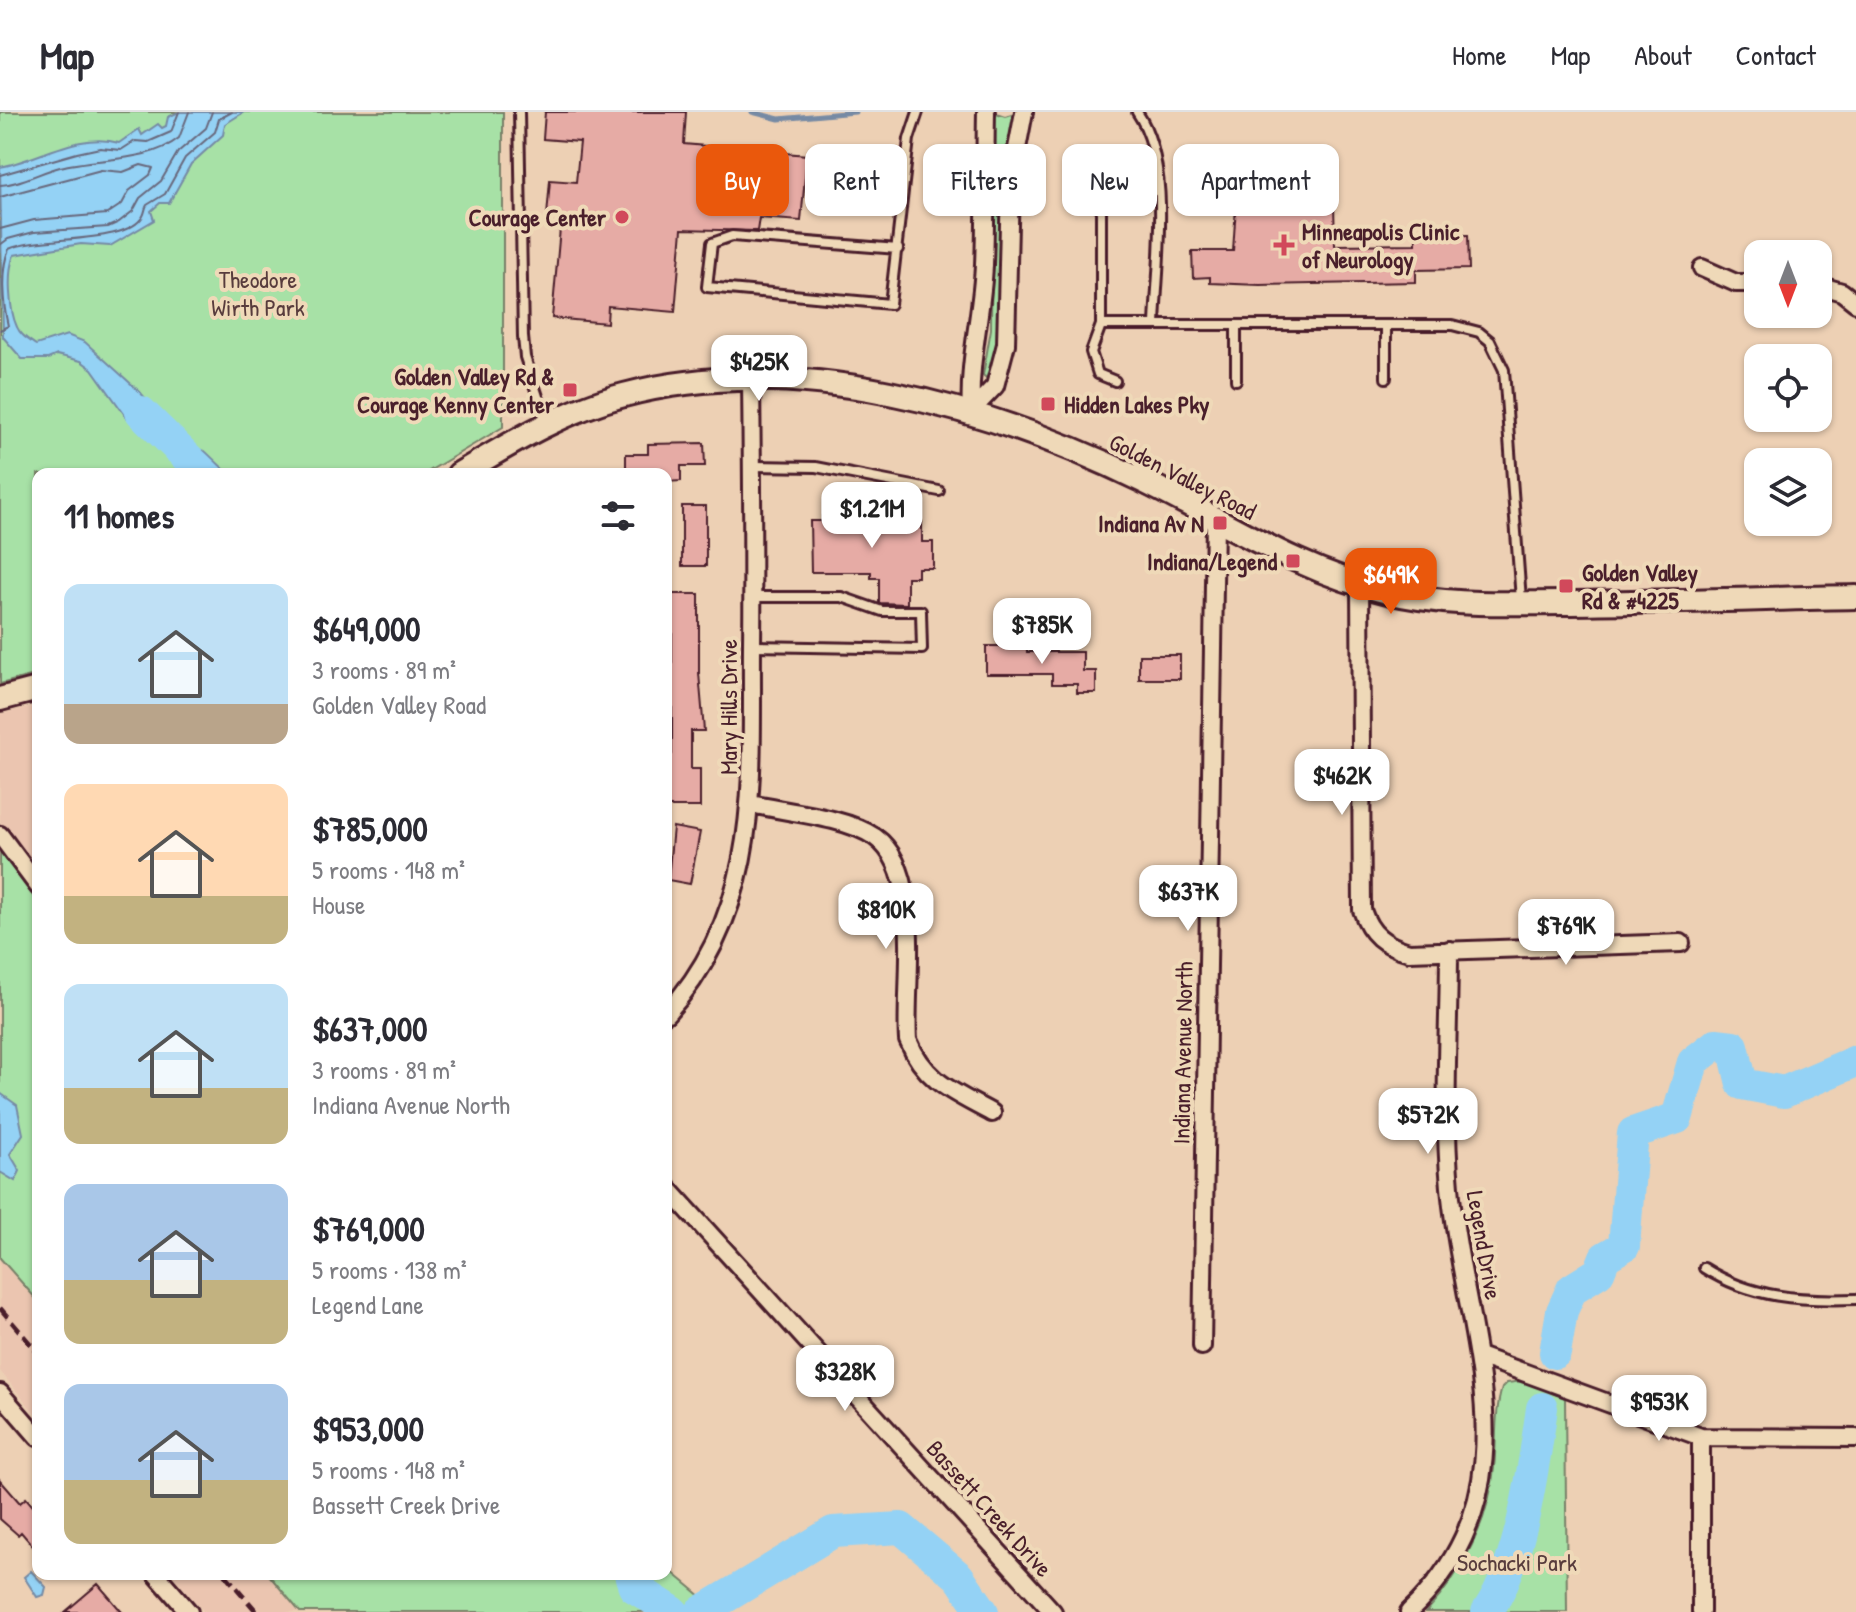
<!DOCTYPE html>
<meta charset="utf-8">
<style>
:root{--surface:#fff;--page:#f2f2f3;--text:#2b2b33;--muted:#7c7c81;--line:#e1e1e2;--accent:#ea580c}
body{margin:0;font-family:"Patrick Hand",sans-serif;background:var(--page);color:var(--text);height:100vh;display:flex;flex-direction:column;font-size:30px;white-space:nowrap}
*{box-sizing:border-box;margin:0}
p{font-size:26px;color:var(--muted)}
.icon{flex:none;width:44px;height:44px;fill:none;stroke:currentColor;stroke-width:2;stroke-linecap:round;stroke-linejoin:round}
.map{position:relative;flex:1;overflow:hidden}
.drawer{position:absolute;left:32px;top:356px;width:640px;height:1112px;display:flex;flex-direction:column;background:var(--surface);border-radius:16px;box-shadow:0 2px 6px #0004}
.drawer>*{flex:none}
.banner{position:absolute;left:696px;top:32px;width:760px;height:72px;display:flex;gap:16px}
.needle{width:52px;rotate:180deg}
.controls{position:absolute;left:1744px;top:128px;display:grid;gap:16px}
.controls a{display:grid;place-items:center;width:88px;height:88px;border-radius:16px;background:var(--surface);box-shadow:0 2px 6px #0004;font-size:40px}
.price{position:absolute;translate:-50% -68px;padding:0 18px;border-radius:16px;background:#fff;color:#222;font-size:26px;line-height:52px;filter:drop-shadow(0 2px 4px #0008)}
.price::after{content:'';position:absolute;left:50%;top:48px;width:24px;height:18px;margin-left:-12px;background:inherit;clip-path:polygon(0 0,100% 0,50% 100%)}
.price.selected{background:var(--accent);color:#fff}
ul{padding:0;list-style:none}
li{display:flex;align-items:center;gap:24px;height:200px;padding:0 32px}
li span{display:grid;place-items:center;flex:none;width:224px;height:160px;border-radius:16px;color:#555}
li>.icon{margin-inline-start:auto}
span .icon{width:96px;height:96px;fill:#fffc;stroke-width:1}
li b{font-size:34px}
h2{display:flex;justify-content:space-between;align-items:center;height:96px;padding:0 32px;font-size:34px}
.tag{padding:0 28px;border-radius:16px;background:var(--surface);box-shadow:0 2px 6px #0004;font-size:28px;line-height:72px}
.tag.selected{background:var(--accent);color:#fff}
header{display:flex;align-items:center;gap:48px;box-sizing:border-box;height:112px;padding:0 40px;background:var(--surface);border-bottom:2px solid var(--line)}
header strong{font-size:38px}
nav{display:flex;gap:44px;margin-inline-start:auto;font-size:28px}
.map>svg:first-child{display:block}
</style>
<header>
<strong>Map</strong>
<nav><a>Home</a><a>Map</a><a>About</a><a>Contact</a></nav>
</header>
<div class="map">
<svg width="1856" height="1500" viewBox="0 0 1856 1500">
<rect width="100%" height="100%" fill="#edd0b4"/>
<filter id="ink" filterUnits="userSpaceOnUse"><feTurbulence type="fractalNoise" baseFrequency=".0125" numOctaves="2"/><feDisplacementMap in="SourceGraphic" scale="16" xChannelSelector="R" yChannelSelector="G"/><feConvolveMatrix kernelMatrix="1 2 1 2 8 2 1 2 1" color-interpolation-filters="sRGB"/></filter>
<g filter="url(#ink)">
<path fill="#ebc5b0" d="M38,593v164l-38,-45v-110z
M0,1127l38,44v134l-38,-46z
M172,1462h113l33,38h-114z"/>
<path fill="#a7e1a6" stroke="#788068" stroke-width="2" d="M0,0h503v315l-79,47h-386v200l-38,10z
M993,0l12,4 13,-4 -13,55 -3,165 -15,47 -4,-4 8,-46z
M0,739l38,52v398l-38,-43z
M1523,1269l42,17 2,214h-141c36,-38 63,-91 68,-144 3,-26 0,-55 8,-80l5,-5z
M666,1455l54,45h-420l-32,-38h398z"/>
<path fill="#94d2f5" stroke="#768aa4" stroke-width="2" d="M179,0h65l-19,12 -2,11 -32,29 -22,39h-9l-9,8 3,9 -44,26 -29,-2 -67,11c-7,17 -5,55 3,72 3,8 12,13 19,18l31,-10 18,7 54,49 10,11 7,16 20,19 -8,9 -17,-17 -24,-11 -35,-49 -11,-8 -24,-6 -9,4h-26l-19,-22 -3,-170c38,-7 80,-36 119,-24l20,-14 3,6 16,-11 4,4 4,-2 2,-9z
M184,330l22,10 23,22h-48l-11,-18z
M0,981l17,12 6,29 -13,20 10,17 -5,10 -15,-9z
M31,1459l15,16 -2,8 -7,2 -13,-20z"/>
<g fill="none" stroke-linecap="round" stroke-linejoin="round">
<path stroke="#68677c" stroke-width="2" d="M0,63l77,-22 23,-5 21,2 14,-9 13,1 23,-10 8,-20
M0,73c21,-1 40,-13 60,-18 39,-10 88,-4 119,-29l10,-26
M0,85l101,-27 22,2 18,-7 12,3 -3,7 -21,16 -7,13 -15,10 -73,6 -34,9
M0,133l8,-6 26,-7 74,-5 11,-5 14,-11 7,-13 21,-17 17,-29 28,-24 6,-16
M0,218l8,-4c-5,-21 -8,-57 1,-77 33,-14 118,-4 134,-33 2,-3 2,-8 4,-11l18,-11 20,-36 30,-26 4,-13 13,-7"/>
<path stroke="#768aa4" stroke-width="5" d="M752,0l27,7 76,-7"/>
<path stroke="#94d2f5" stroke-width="32" d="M141,300l63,62
M1555,1241l7,-42 10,-22 27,-17 6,-15 19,-11 9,-113 44,-15 16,-56 23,-18 17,2 9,38 42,8 72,-31
M630,1462l4,13 39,25
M701,1500l132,-80 68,-4 58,49 24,35
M1487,1500c35,-51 46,-143 55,-204"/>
</g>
<path fill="#e6aba5" stroke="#4a1f2b" stroke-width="2" d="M545,0h141l-2,32 123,11 -6,66 -42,-3 -2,13 -75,-2 -7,83 -67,-6 -1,17 -55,-5 9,-101 -14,-1 3,-36 26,2 4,-40 -37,-3z
M1334,92l1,41 81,-1v-8l52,-1 1,34 -53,1v12l-156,3 -50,-2v-6l-17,1 -1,-27h41l3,-45z
M704,331l1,23h-24v15l-15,1v-8h-40v-20h22v-10z
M682,394h24v60h-24z
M911,403v7h11v20h11v26h-15v9h-11v27l-28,-1v-25h-8v-6h-60l-1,-51h12v-5z
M666,482h33v79l5,58h-13v38h9v38h-32v-53h4v-124h-6z
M986,534h41v6h56v19h13v22h-19v-9h-25v-10h-66z
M1139,543h41v24h-41z
M673,715l27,5 -10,52 -22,-4z
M0,1368l20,23 6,-5 12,14v40l-17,-20 -3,3 -18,-16z
M98,1472l24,28h-57z"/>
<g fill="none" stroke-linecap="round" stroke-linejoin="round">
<g stroke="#4a1f2b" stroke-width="14">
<path id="lane" d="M519,0l4,225 2,20 22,67
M1137,0c36,53 20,150 18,213h297l27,7 11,9 14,29 17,230
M898,137l-166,-13 -20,7 -5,44 183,17 19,-165 9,-27
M1101,213h54
M1236,213v55
M1386,213v53
M1115,269l-17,-7 -7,-22 10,-27v-134h57
M752,354l64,1 123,24
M752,534l170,3 -1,-38h-39l-40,-14h-89
M1704,1156c47,30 96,33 152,31"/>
</g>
<g stroke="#4a1f2b" stroke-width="22">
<path id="street" d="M1702,156l34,15h22
M1818,173l24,7 14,11
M971,299l24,-25 11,-42 4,-159 14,-73
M971,299c-3,-49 11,-97 13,-146 2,-51 1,-102 2,-153
M1360,473l2,325c8,24 22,35 47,42l272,-9
M751,692c35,8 95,13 124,33 50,35 29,147 33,203 17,42 46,52 84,73
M0,723l38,51
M666,902c97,-106 85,-236 86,-368 1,-89 0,-178 -1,-267
M666,1074l387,426
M1202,1234l13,-825
M1479,1244l222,81 155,1
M0,1281l38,44
M1701,1325v175
M156,1462l33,38
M1409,1500c132,-127 54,-275 41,-425 -7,-78 -1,-159 -1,-237"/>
</g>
<g stroke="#4a1f2b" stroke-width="28">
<path id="secondary" d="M459,362c52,-31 106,-64 165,-79 170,-45 364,11 517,85 83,40 156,91 247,112 57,14 116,11 175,11 97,-1 195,-4 293,-6
M0,587l38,-10"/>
</g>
<use href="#lane" stroke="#efd9b8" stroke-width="8"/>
<use href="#street" stroke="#efd9b8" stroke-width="16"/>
<use href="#secondary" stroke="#efd9b8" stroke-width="22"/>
<path stroke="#4a1f2b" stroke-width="5" stroke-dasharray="12 6" stroke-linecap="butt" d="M0,1196l38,45
M225,1462l32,38"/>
</g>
</g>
<g fill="#d1495b" stroke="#efd9b8" stroke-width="3">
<circle cx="622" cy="105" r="8"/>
<path d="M1280 121h8v8h8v8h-8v8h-8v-8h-8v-8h8z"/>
<rect x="562" y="270" width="16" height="16" rx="4"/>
<rect x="1040" y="284" width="16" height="16" rx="4"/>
<rect x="1212" y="403" width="16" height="16" rx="4"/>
<rect x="1285" y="441" width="16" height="16" rx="4"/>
<rect x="1558" y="466" width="16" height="16" rx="4"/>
</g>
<g text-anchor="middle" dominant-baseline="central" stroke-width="8" stroke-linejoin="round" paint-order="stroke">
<g font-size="24" font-weight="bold" fill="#4a1f2b" stroke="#efd9b8" text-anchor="end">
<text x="606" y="105">Courage Center</text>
<text x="1302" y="119" text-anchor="start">Minneapolis Clinic<tspan x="1302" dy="28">of Neurology</tspan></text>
<text x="554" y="264">Golden Valley Rd &amp;<tspan x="554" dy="28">Courage Kenny Center</tspan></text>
<text x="1064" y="292" text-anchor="start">Hidden Lakes Pky</text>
<text x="1204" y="411">Indiana Av N</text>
<text x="1277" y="449">Indiana/Legend</text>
<text x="1582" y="460" text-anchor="start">Golden Valley<tspan x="1582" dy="28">Rd &amp; #4225</tspan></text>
</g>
<g font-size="24" fill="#583c3d" stroke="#efd9b8">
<text x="258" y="167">Theodore<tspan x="258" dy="28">Wirth Park</tspan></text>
<text x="1517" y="1450">Sochacki Park</text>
</g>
<g font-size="24" fill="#4a1f2b" stroke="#efd9b8">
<text transform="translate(1183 364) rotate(27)">Golden Valley Road</text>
<text transform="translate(728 595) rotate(-90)">Mary Hills Drive</text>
<text transform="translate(1182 941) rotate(-89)">Indiana Avenue North</text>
<text transform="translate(1485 1133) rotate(80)">Legend Drive</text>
<text transform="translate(990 1396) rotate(48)">Bassett Creek Drive</text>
</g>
</g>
</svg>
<div class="controls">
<a><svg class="needle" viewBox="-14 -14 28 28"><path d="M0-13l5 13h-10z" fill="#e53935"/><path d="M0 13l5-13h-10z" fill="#7c7c81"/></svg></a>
<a><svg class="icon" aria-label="locate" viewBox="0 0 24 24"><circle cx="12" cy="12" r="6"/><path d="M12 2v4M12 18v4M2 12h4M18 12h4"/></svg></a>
<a><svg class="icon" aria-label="layers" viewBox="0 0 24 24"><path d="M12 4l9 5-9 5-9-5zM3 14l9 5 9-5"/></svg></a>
</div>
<b class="price" style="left:759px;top:291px">$425K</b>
<b class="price" style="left:872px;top:438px">$1.21M</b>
<b class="price selected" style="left:1391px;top:504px">$649K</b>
<b class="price" style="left:1042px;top:554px">$785K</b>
<b class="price" style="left:1342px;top:705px">$462K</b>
<b class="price" style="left:1188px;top:821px">$637K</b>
<b class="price" style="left:886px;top:839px">$810K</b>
<b class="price" style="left:1566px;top:855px">$769K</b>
<b class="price" style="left:1428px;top:1044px">$572K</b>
<b class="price" style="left:845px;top:1301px">$328K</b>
<b class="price" style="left:1659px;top:1331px">$953K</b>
<div class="banner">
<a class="tag selected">Buy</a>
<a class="tag">Rent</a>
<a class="tag">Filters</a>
<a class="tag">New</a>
<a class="tag">Apartment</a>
</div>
<section class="drawer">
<h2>11 homes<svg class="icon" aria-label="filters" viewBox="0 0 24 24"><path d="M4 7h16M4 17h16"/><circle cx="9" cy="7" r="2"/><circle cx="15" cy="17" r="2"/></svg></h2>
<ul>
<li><span style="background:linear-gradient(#bfe0f5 75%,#b9a48a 0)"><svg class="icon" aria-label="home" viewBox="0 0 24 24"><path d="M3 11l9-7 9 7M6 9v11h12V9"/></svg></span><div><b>$649,000</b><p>3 rooms · 89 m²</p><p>Golden Valley Road</p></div></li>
<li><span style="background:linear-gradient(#ffd9b3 70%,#c2b280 0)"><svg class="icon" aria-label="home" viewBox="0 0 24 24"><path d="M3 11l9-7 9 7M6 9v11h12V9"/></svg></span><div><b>$785,000</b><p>5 rooms · 148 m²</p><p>House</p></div></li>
<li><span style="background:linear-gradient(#bfe0f5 65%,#c2b280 0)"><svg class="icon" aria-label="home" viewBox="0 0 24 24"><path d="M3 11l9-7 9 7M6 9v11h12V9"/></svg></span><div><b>$637,000</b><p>3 rooms · 89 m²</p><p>Indiana Avenue North</p></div></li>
<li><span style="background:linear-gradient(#a9c7e8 60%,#c2b280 0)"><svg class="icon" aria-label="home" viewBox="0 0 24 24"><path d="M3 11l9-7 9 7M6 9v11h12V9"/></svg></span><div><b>$769,000</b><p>5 rooms · 138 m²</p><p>Legend Lane</p></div></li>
<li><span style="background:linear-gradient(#a9c7e8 60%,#c2b280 0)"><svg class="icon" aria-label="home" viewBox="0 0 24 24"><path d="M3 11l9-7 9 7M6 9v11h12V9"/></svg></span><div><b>$953,000</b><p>5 rooms · 148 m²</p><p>Bassett Creek Drive</p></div></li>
</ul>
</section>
</div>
